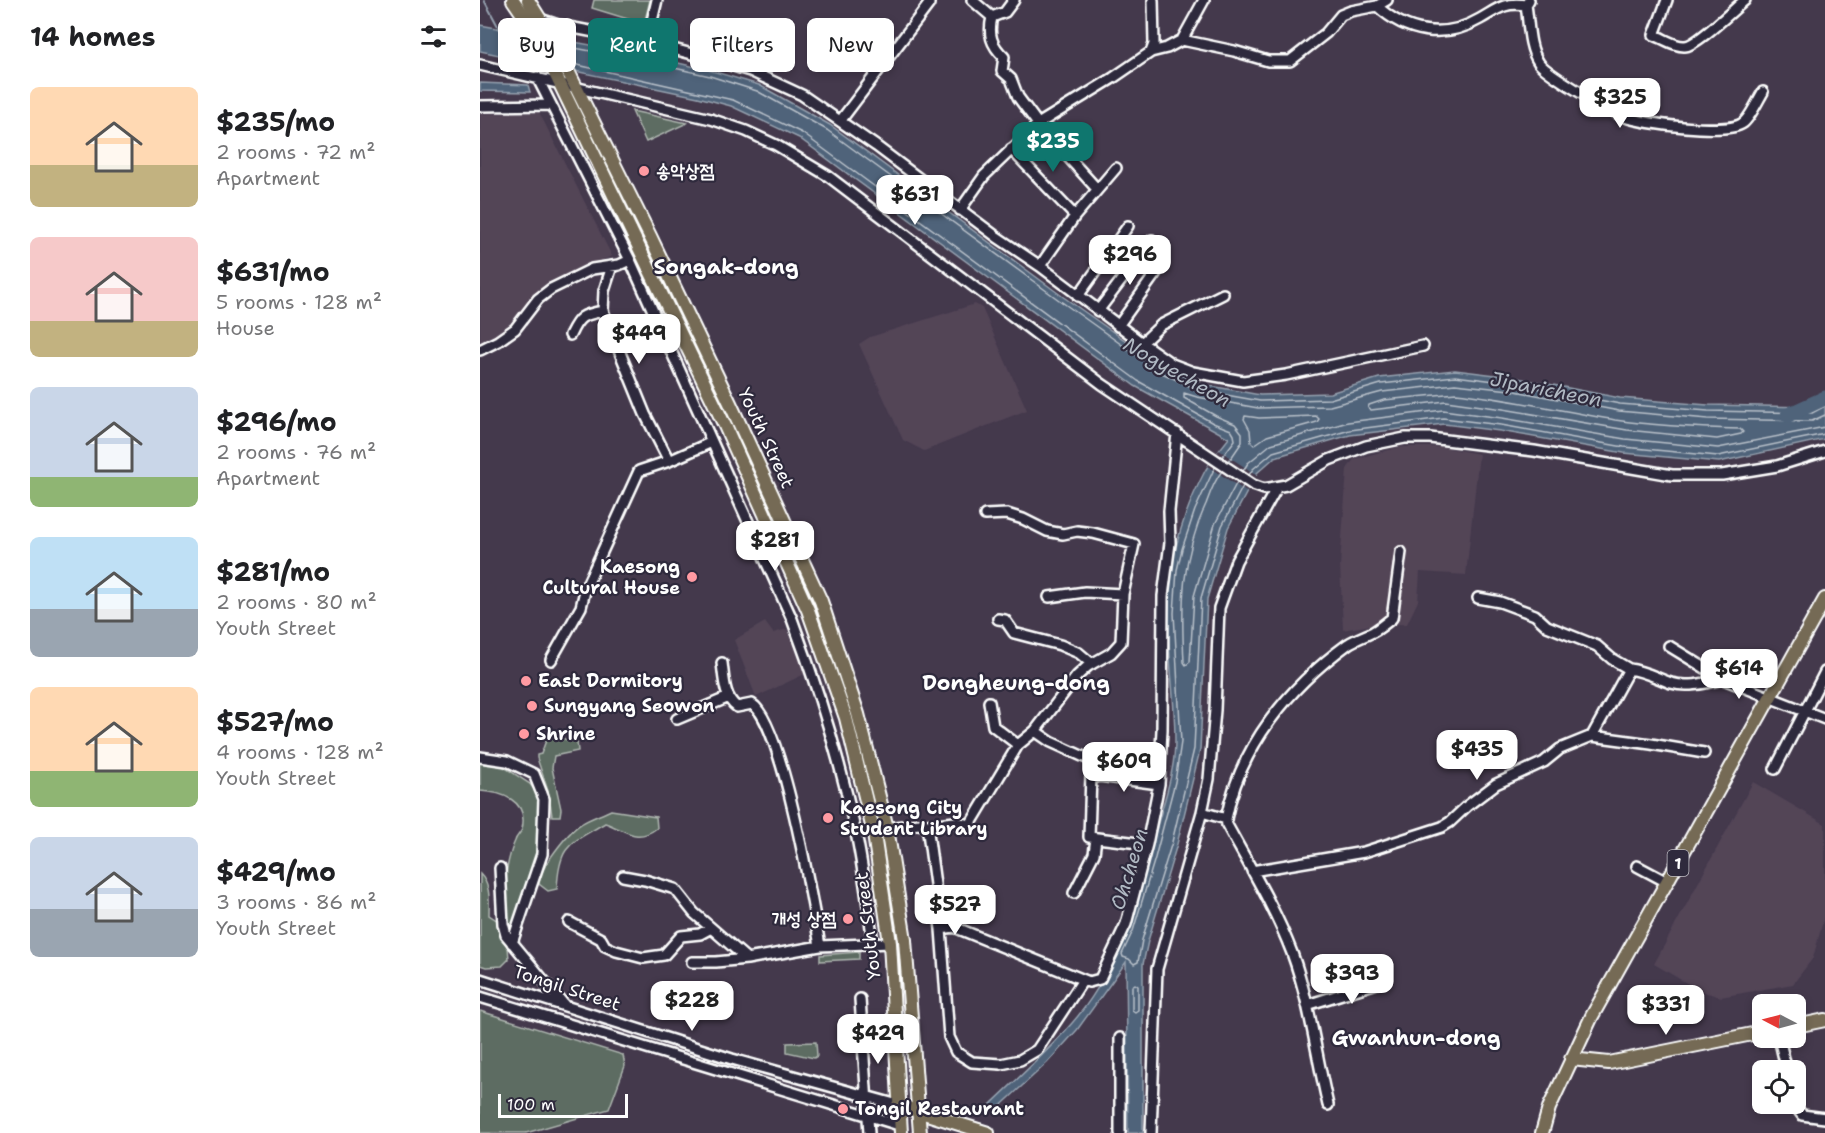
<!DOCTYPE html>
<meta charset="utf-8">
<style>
:root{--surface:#fff;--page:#f2f2f2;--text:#202124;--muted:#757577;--accent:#0f766e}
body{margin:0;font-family:"Shantell Sans","Poor Story",sans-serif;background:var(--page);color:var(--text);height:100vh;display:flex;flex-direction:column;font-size:22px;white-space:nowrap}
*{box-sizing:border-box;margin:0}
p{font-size:20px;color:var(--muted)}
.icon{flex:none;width:33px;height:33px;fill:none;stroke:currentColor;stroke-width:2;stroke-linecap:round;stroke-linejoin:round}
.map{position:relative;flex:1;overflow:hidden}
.panel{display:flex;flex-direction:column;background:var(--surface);width:480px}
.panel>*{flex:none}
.banner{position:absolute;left:18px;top:18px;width:570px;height:54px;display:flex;gap:12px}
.needle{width:39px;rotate:276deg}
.fabs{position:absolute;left:1272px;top:994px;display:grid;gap:12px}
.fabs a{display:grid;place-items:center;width:54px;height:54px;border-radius:9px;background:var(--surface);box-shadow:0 3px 9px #0003;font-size:30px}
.scale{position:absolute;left:18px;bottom:15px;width:130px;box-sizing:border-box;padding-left:6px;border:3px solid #fff;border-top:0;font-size:16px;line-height:21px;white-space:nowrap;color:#fff;-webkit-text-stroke:4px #2f2a3d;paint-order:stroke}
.price{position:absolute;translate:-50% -51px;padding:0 14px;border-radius:12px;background:#fff;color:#222;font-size:20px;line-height:39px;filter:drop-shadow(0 2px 3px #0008)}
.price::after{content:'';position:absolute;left:50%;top:36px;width:18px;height:14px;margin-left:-9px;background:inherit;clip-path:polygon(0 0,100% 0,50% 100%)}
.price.current{background:var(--accent);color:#fff}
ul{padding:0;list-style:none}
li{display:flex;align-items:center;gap:18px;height:150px;padding:0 30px}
li span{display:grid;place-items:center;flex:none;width:168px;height:120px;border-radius:9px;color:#555}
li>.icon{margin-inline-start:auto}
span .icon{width:72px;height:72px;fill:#fffc;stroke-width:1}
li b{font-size:26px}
h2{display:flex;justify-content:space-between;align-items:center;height:72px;padding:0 30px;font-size:26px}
.tag{padding:0 21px;border-radius:9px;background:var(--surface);box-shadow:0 3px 9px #0003;font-size:21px;line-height:54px}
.tag.current{background:var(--accent);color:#fff}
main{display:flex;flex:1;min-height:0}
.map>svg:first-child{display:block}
</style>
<main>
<section class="panel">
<h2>14 homes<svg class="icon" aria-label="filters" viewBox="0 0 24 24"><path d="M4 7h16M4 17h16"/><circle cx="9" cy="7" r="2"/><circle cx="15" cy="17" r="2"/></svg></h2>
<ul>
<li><span style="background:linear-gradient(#ffd9b3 65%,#c2b280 0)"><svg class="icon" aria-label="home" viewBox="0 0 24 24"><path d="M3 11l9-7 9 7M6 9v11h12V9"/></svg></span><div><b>$235/mo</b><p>2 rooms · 72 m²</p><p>Apartment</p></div></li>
<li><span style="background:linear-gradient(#f6c9c9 70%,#c2b280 0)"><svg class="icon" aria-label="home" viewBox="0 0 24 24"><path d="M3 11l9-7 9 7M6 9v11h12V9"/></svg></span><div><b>$631/mo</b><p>5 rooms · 128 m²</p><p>House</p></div></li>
<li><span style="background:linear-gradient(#c9d6e8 75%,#8fb573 0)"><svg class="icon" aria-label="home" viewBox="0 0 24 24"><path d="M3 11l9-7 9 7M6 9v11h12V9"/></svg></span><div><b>$296/mo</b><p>2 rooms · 76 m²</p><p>Apartment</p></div></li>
<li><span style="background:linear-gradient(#bfe0f5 60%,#9aa5b1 0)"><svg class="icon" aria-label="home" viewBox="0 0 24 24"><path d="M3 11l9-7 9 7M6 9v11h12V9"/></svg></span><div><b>$281/mo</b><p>2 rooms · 80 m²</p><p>Youth Street</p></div></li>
<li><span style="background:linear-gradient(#ffd9b3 70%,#8fb573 0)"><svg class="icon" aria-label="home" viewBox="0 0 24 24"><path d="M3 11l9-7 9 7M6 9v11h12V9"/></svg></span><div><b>$527/mo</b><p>4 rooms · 128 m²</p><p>Youth Street</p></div></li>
<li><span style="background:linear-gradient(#c9d6e8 60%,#9aa5b1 0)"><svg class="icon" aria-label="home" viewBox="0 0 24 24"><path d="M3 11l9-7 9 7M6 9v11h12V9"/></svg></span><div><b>$429/mo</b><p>3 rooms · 86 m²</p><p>Youth Street</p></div></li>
</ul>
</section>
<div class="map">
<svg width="1345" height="1133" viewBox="0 0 1345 1133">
<rect width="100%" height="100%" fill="#44394c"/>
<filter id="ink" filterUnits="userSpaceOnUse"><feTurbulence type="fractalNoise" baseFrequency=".0167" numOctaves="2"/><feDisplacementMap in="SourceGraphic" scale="12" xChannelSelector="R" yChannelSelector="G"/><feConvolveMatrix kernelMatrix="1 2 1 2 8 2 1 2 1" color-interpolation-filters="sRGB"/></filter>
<g filter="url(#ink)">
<path fill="#524457" d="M59,112l73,144 -64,29 -13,12 -21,28 -17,14 -17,8v-233z
M495,304l7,4 45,102 -103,41 -21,-11 -44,-96 11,-7z
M920,447h43l36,7 -13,121 -46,-3 -2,29 -11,23 -36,1 -28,5 -3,-65 7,-96 7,-10z
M285,622l8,11 14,-4 20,44 -51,24 -22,-57z
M1273,782l72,42v90l-12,44 -20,26 -72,13 -21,-6 -46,-27z"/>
<path fill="#5d6c62" stroke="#aeb6b0" stroke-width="1.5" d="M114,0h56l-6,24 -52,-16z
M152,111l55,12 -41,19z
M68,735l29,7 1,9 -24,5 -2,12 9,41 -1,7h-8l-3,-22 -12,-36v-3l4,-1z
M0,761l18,2 32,21 8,11 1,23 -2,34 -21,66 -5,7 -5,-5c-1,-12 -3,-26 -1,-38 1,-12 5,-30 10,-41 1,-5 6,-8 7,-12 7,-29 -21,-37 -42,-38z
M131,810l45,7 1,11c-21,16 -31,2 -52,-5 -35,21 -46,21 -48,66l-9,2 -9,-7c-1,-14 29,-52 42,-60 9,-6 20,-9 30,-14z
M0,874c11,11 9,26 9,41l9,6 10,26 1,12 -7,7 -16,1 -6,-2z
M379,952v7l-39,2v-6z
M0,1011l143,44 2,11 -16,43 -83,24h-46z
M336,1042l1,14 -3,2 -27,-6v-9z"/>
<path fill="#4f637a" stroke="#95a1af" stroke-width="1.5" d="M0,25l160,29 72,17 47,14 71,40 232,171 101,71 37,17 60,11 70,-2 49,-15 76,-8 57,7 108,21 88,7 104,2 13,-8v40l-106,23 -95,-9 -124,-22 -56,-7 -94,11 -75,22 -18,16 -29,55 -21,71 -7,151 -23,94 -29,97 -5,23v169h-15l-2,-171 -49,68 -30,33 -52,48 -6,-5c30,-29 63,-58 89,-90 42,-52 61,-120 77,-182 8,-30 20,-62 20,-93 0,-43 -7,-85 -7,-127 0,-50 14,-99 37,-143 7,-12 16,-23 24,-33l-94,-52 -336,-248 -68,-32 -33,-9 -218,-46z
M0,83l48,2 2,7 -50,-1z"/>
<path fill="#44394c" d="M739,450l39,26 -10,17 -40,-27z"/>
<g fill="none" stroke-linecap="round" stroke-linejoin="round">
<path stroke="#b9c1ca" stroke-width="1.5" d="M84,46l75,14 71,16 47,15 70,39 232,170 101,72 38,18 62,11 70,-2 51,-15 74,-8 56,7 109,21 88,7 104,2 13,-7
M93,64l160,36 69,33 336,248 75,42 18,7 3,5 1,5 -13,17
M976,393c54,6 106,18 159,27 41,6 84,8 125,9l3,3 -2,2 -24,5 -90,-9 -124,-21 -57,-8 -75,9 -3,-2 1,-3 15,-5z
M765,416l14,2 57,-2 3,3 -2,3 -50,14 -13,9 -3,-3 -1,-12 -6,-11z
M749,461l13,-19v-9l-7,-9 -19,-8 -32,-18v-5l13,4 61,11 72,-2 52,-14 73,-8 55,6 109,21 89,8 104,2 13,-6
M735,467l-20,43 -13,39 -5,21 -3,43 7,129 -6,40 -20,76 -22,73 -11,23 1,3 6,2 5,5 4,-2 4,-22 30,-98 22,-93 7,-151 21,-72 21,-40
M742,471c-8,10 -12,22 -16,33 -25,56 -25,99 -22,158l2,3 4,-3 4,-66 21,-72 22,-42
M763,471l5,-8 23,-19 77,-22 95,-12 59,8 123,21 93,9 107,-21
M769,475l4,-6 20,-17 77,-22 93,-12 58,7 123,22 94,9 107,-22
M655,984l3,2v24l-3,2 -3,-2v-24z"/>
<path stroke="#95a1af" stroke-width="2" d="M4,0l16,30"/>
<path stroke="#4f637a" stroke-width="15" d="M1308,415l37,-17"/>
<g stroke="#fff" stroke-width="14">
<path id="minor" d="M492,0l20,17
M534,0l-9,12 -13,5c-4,17 -1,28 12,40l-2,14 9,8 7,18 20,27 59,65
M1049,0l-3,5c3,18 2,42 13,58 8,11 71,48 86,54 19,7 103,18 118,6 7,-5 15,-23 20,-31
M1187,0l-13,35c9,3 22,12 31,11 11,0 49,-37 60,-46
M897,6c29,27 67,34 103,13 18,-10 23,-17 46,-14
M60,19l18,6 89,17 60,16 43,13 52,24 74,51 121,91 43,29 102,77 30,21 21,8 50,9 43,-6 137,-29
M702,40l52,11 34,10h22l36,-28 15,-18 10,-4 26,-5 10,-6
M167,42l10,-42
M671,52l3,-8 -1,-44
M0,65l231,54 35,12 30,14 52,31 274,208 151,101 11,4 22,-4 43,-25 37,-14 39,-8h25l104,13 138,24h50l55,-9 48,-15
M57,77l93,183
M0,106l71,-1
M361,120l88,-116v-4
M531,149l64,67
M480,210l24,-34 54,-52 75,-46 38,-26 16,-4 15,-8 22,-40
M132,266l-8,25 -1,20 42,103 24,47
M560,266l35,-50 41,-48
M598,296l50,-70
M618,311l54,-71
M638,326l45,-63
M90,335c9,-19 12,-20 33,-24
M662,343l19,-18 62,-31
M0,350l18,-9 17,-12 23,-30 13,-10 41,-20 27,-4 11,-5 162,359c27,72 49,144 65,219 7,34 11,70 16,104
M569,597l36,-5 38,2
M998,598l22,4 35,13 12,11 50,20 15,13 17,10 -37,67
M518,619l7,1 9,13 46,12 19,8 13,11
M1189,646l54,33 102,40
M71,660l30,-53 5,-20 53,-116 30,-10 43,-19
M242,663c2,15 2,35 15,44l15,-3c30,18 61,201 68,242
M1149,669c16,2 27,9 42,14 17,5 35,0 52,-4
M509,702l4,24 25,19
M197,719l52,-22
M555,731l16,11 44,20 -4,13 -2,62 58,7
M0,757l27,4 27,13 10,25 -2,55 -30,89
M1295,769l50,-97
M611,775l68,9
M722,812l24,7
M447,825l28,-3 15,3 48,-80 17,-14 42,-55 11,-10 23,-13 10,-11 2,-48 11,-50 -41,-11 -16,-2 -14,3 -16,-3 -24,-12 -16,-5 -22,1
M407,828l32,-4 8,1 14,104 8,108 7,15 16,10 29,2 19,-4 17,-10 46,-70
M1157,866l30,16
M20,868l3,56 3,11 59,71
M772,871l112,-19 78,-25 8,-5 17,-16 29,-22 48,-22 16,-13 32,-13 59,8 53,9
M143,876l22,4 30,9 19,24 53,46 73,-13 70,-3
M594,893l20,-39 2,-16
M89,922l32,17 4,7 11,5 27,7 21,-3 17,-19 19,-2 11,-6
M461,929l13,-2 135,55 11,-3 26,-55 21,-80 12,-60 3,-54 1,-134 7,-53 -1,-32 8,-78
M212,962h24l31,-3
M0,979l252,80 166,46
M0,997l419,128
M380,999l9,134
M827,1005l70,-22 7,-4
M1299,1038l8,33
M1314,1104l8,11 23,3
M848,1105c-12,-50 -18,-103 -36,-152 -17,-45 -42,-86 -65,-128l-1,-6c14,-73 63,-132 122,-175 8,-5 17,-8 25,-12 7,-4 13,-9 19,-14l9,-66
M640,1133v-95
M671,1133l6,-164 45,-157 7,-33 6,-69 4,-102 17,-47 41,-74"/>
</g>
<g stroke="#fff" stroke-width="16">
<path id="major" d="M33,0l22,32 190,394 83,184 38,108 28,116 16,109 11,190
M48,0l23,37 99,199 80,167 91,198 37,113 29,114 18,112 15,193
M1316,1026l29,-6
M1091,1059l38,4 153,-31
M418,1105l90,28
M1062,1133l7,-25 43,-92 233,-417"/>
</g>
<use href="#minor" stroke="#2f2a3d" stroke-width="9"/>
<use href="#major" stroke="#746b55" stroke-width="12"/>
</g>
</g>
<g fill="#ff9aa2" stroke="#2f2a3d" stroke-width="2">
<circle cx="164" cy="171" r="6"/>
<circle cx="212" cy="577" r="6"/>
<circle cx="46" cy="681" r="6"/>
<circle cx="52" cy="706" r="6"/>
<circle cx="44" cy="734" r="6"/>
<circle cx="348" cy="818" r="6"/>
<circle cx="368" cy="919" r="6"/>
<circle cx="363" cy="1109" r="6"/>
</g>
<g text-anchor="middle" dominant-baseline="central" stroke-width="4.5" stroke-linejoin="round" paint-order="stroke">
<rect fill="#2f2a3d" stroke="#c1bfc5" stroke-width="1.5" x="1187.5" y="850" width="21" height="26" rx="4.5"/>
<g font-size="16" font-weight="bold" fill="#fff">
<text x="1198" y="863">1</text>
</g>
<g font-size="18" font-weight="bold" fill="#fff" stroke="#2f2a3d" text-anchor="start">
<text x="176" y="171">송악상점</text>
<text x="200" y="567" text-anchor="end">Kaesong<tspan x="200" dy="21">Cultural House</tspan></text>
<text x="58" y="681">East Dormitory</text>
<text x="64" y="706">Sungyang Seowon</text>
<text x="56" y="734">Shrine</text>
<text x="360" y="808">Kaesong City<tspan x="360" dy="21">Student Library</tspan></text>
<text x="356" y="919" text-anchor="end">개성 상점</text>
<text x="375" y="1109">Tongil Restaurant</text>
</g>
<g font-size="18" fill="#fff" stroke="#2f2a3d">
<text transform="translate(286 438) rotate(65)">Youth Street</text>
<text transform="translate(388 926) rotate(-97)">Youth Street</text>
<text transform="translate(87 988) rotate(18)">Tongil Street</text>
</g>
<g font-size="20" font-style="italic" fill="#b0b9c3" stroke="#2f2a3d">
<text transform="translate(697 372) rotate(30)">Nogyecheon</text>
<text transform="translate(1066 389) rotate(11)">Jiparicheon</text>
<text transform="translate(649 869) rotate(-73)">Ohcheon</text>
</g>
<g font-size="21" font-weight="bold" fill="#fff" stroke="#2f2a3d">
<text x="246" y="267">Songak-dong</text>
<text x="536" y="683">Dongheung-dong</text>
<text x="936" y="1038">Gwanhun-dong</text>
</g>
</g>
</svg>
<div class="fabs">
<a><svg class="needle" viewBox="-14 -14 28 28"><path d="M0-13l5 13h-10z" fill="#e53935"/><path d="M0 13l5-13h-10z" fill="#757577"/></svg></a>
<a><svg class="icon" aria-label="locate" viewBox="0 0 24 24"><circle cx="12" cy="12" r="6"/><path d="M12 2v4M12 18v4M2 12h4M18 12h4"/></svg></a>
</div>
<div class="scale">100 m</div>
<b class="price" style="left:1140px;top:129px">$325</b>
<b class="price current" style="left:573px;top:173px">$235</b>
<b class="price" style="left:435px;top:226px">$631</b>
<b class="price" style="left:650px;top:286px">$296</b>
<b class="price" style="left:159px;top:365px">$449</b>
<b class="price" style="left:295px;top:572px">$281</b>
<b class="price" style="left:1259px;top:700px">$614</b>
<b class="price" style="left:997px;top:781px">$435</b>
<b class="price" style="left:644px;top:793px">$609</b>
<b class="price" style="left:475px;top:936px">$527</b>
<b class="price" style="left:872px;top:1005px">$393</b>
<b class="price" style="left:212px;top:1032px">$228</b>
<b class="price" style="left:1186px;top:1036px">$331</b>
<b class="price" style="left:398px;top:1065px">$429</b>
<div class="banner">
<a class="tag">Buy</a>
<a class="tag current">Rent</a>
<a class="tag">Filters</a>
<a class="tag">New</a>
</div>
</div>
</main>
